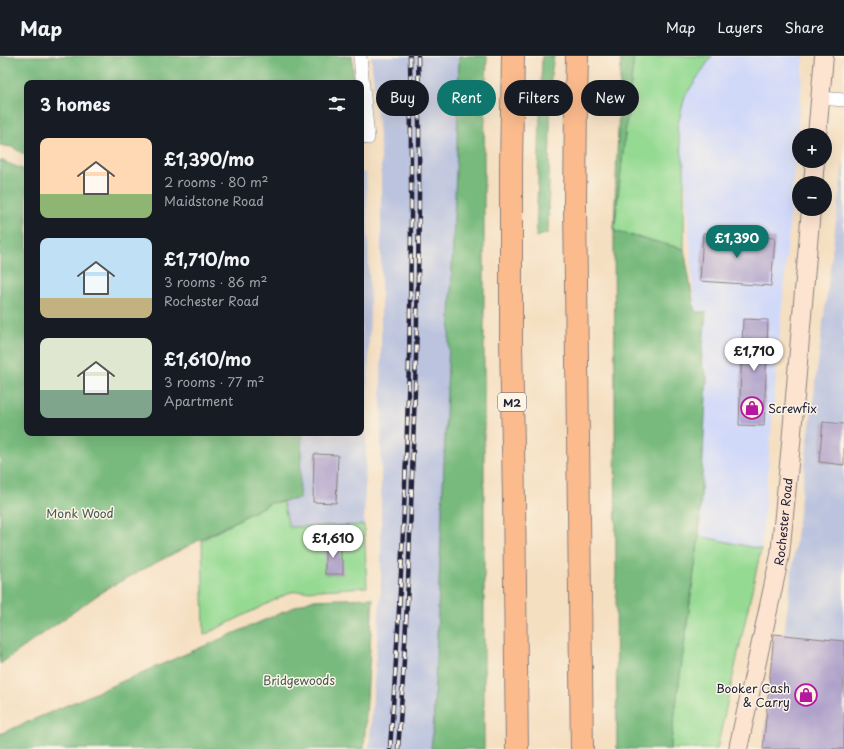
<!DOCTYPE html>
<meta charset="utf-8">
<style>
:root{--surface:#171b24;--page:#20242c;--text:#f1f3f6;--muted:#9ea1a6;--line:#363941;--accent:#0f766e}
body{margin:0;font-family:"Playpen Sans",sans-serif;background:var(--page);color:var(--text);height:100vh;display:flex;flex-direction:column;font-size:15px;white-space:nowrap}
*{box-sizing:border-box;margin:0}
p{font-size:13px;color:var(--muted)}
.icon{flex:none;width:22px;height:22px;fill:none;stroke:currentColor;stroke-width:2;stroke-linecap:round;stroke-linejoin:round}
.map{position:relative;flex:1;overflow:hidden}
.panel{position:absolute;left:24px;top:24px;width:340px;height:356px;display:flex;flex-direction:column;background:var(--surface);border-radius:8px;box-shadow:0 4px 16px #0002}
.panel>*{flex:none}
.top-card{position:absolute;left:376px;top:24px;width:380px;height:36px;display:flex;gap:8px}
.buttons{position:absolute;left:792px;top:72px;display:grid;gap:8px}
.buttons a{display:grid;place-items:center;width:40px;height:40px;border-radius:50%;background:var(--surface);box-shadow:0 4px 16px #0002;font-size:20px}
.price{position:absolute;translate:-50% -34px;padding:0 9px;border-radius:14px;background:#fff;color:#222;font-size:13px;line-height:26px;filter:drop-shadow(0 1px 2px #0008)}
.price::after{content:'';position:absolute;left:50%;top:24px;width:12px;height:9px;margin-left:-6px;background:inherit;clip-path:polygon(0 0,100% 0,50% 100%)}
.price.current{background:var(--accent);color:#fff}
ul{padding:0;list-style:none}
li{display:flex;align-items:center;gap:12px;height:100px;padding:0 16px}
li span{display:grid;place-items:center;flex:none;width:112px;height:80px;border-radius:8px;color:#555}
li>.icon{margin-inline-start:auto}
span .icon{width:48px;height:48px;fill:#fffc;stroke-width:1}
li b{font-size:17px}
h2{display:flex;justify-content:space-between;align-items:center;height:48px;padding:0 16px;font-size:17px}
.tag{padding:0 14px;border-radius:18px;background:var(--surface);box-shadow:0 4px 16px #0002;font-size:14px;line-height:36px}
.tag.current{background:var(--accent);color:#fff}
header{display:flex;align-items:center;gap:24px;box-sizing:border-box;height:56px;padding:0 20px;background:var(--surface);border-bottom:1px solid var(--line)}
header strong{font-size:19px}
nav{display:flex;gap:22px;margin-inline-start:auto;font-size:14px}
.map>svg:first-child{display:block}
</style>
<header>
<strong>Map</strong>
<nav><a>Map</a><a>Layers</a><a>Share</a></nav>
</header>
<div class="map">
<svg width="844" height="693" viewBox="0 0 844 693">
<rect width="100%" height="100%" fill="#fcf5e5"/>
<filter id="ink" filterUnits="userSpaceOnUse"><feTurbulence type="fractalNoise" baseFrequency=".025" numOctaves="2"/><feDisplacementMap in="SourceGraphic" scale="8" xChannelSelector="R" yChannelSelector="G"/><feConvolveMatrix kernelMatrix="1 2 1 2 8 2 1 2 1" color-interpolation-filters="sRGB"/></filter>
<filter id="wash" filterUnits="userSpaceOnUse"><feTurbulence type="fractalNoise" baseFrequency=".012" numOctaves="4" result="noise"/><feDisplacementMap in="SourceGraphic" scale="16" xChannelSelector="R" yChannelSelector="G"/><feGaussianBlur stdDeviation="0.9" result="paint"/><feColorMatrix in="noise" values="0 0 0 0 0 0 0 0 0 0 0 0 0 0 0 0 0 1.4 0 .05"/><feComposite in="paint" operator="in"/></filter>
<g filter="url(#wash)">
<rect width="100%" height="100%" fill="#f5dfc1"/>
<path fill="#d1d9f9" d="M712,0h92l-43,493 -62,-13 8,-159 -6,-13 5,-52h-11l-11,-147 -7,-37 8,-32z"/>
<path fill="#bbc3de" d="M371,0h88l-2,91 -24,585 -2,17h-62l12,-159v-435z
M844,103v590h-74l30,-245z
M361,116l5,1 4,135 -6,217 -75,2 -6,-25 16,-3 3,-66h59z"/>
<path fill="#95da93" stroke="#5c7e67" fill-rule="evenodd" d="M634,0h78l-27,40 -8,32 7,37v84l-70,-18z
M283,446l6,25 75,-2 3,62 -76,5 -87,43 -2,-95 68,-37zM336,471h13v14h-14zM325,487h8l8,17 2,14h-18v-10l5,-8h-5z
M699,480l62,13 -44,200h-47z"/>
<path fill="#78ba7d" stroke="#4d6e5c" d="M0,0h352l2,27h-327v73l-15,-9 -12,-2z
M459,0h28l-3,91v602h-53l2,-17 24,-585z
M542,0h12l-3,19 -3,158 -12,4z
M621,0h13l-20,175 70,18 11,63h11l-5,52 6,13 -8,159 -29,213h-53l-3,-518z
M0,104l27,11v262h275l-3,66 -29,4 -164,86 -106,75z
M373,542l-9,151h-364v-15l311,-134z"/>
<g id="blocks">
<path fill="#ab9ec9" d="M703,177l72,5 -4,48 -71,-5z
M743,263l25,1 -4,106 -25,-1z
M823,366l21,2v41l-25,-3z
M314,398l24,1 -2,48 -23,-1z
M335,471h14v14h-14z
M325,487h16v17l2,1v13h-18z
M774,578l70,7v108h-81z"/>
</g>
</g>
<g filter="url(#ink)">
<use href="#blocks" fill-opacity="0" stroke="#8c807e" stroke-width="1"/>
<g fill="none" stroke-linecap="round" stroke-linejoin="round">
<g stroke="#8c807e" stroke-width="14">
<path id="street" d="M360,0l8,82
M820,42l24,2"/>
</g>
<g stroke="#8c807e" stroke-width="20">
<g id="secondary">
<path d="M817,79l7,-79"/>
<path d="M813,127l2,-22"/>
<path id="s1" d="M738,693l42,-194 11,-111 20,-235"/>
</g>
</g>
<g stroke="#8c807e" stroke-width="24">
<path id="highway" d="M513,0l-2,109v176l3,158 3,250
M577,0l-1,48 -1,101 7,544"/>
</g>
<use href="#street" stroke="#fff" stroke-width="13"/>
<use href="#secondary" stroke="#fde4d1" stroke-width="18"/>
<use href="#highway" stroke="#fbbb8d" stroke-width="22"/>
<g stroke="#22223b" stroke-width="4.5">
<path id="rail" d="M390,693c17,-230 24,-462 20,-693
M398,693c8,-101 12,-202 15,-303 5,-130 8,-260 5,-390"/>
</g>
<use href="#rail" stroke="#fcf5e5" stroke-width="3" stroke-dasharray="9" stroke-linecap="butt"/>
</g>
</g>
<defs>
<g id="shop-ring" transform="scale(1.15)"><circle r="9.5" fill="#fcf5e5" stroke="#b5179e" stroke-width="1.5"/><path d="M-5-2.5h2.3a2.7 3.5 0 0 1 5.4 0H5L5.5 6h-11ZM-1.5-2.5h3a1.5 2.3 0 0 0-3 0Z" fill="#b5179e"/></g>
</defs>
<g fill-rule="evenodd">
<use href="#shop-ring" x="752" y="352"/>
<use href="#shop-ring" x="806" y="639"/>
</g>
<g text-anchor="middle" dominant-baseline="central" stroke-width="3" stroke-linejoin="round" paint-order="stroke">
<rect fill="#fcf5e5" stroke="#63616e" stroke-width="1" x="498" y="337" width="28" height="18" rx="3"/>
<g font-size="11" font-weight="bold" fill="#22223b">
<text x="512" y="346">M2</text>
</g>
<g font-size="12" fill="#22223b" stroke="#fcf5e5" text-anchor="start">
<text x="768" y="352">Screwfix</text>
<text x="790" y="632" text-anchor="end">Booker Cash<tspan x="790" dy="14">&amp; Carry</tspan></text>
</g>
<g font-size="12" fill="#445955" stroke="#fcf5e5">
<text x="80" y="457">Monk Wood</text>
<text x="299" y="624">Bridgewoods</text>
</g>
<g font-size="12" fill="#22223b" stroke="#fcf5e5">
<text stroke="none"><textPath href="#s1" startOffset="232">Rochester Road</textPath></text>
</g>
</g>
</svg>
<div class="buttons">
<a>+</a>
<a>−</a>
</div>
<b class="price current" style="left:737px;top:203px">£1,390</b>
<b class="price" style="left:754px;top:316px">£1,710</b>
<b class="price" style="left:333px;top:503px">£1,610</b>
<div class="top-card">
<a class="tag">Buy</a>
<a class="tag current">Rent</a>
<a class="tag">Filters</a>
<a class="tag">New</a>
</div>
<section class="panel">
<h2>3 homes<svg class="icon" aria-label="filters" viewBox="0 0 24 24"><path d="M4 7h16M4 17h16"/><circle cx="9" cy="7" r="2"/><circle cx="15" cy="17" r="2"/></svg></h2>
<ul>
<li><span style="background:linear-gradient(#ffd9b3 70%,#8fb573 0)"><svg class="icon" aria-label="home" viewBox="0 0 24 24"><path d="M3 11l9-7 9 7M6 9v11h12V9"/></svg></span><div><b>£1,390/mo</b><p>2 rooms · 80 m²</p><p>Maidstone Road</p></div></li>
<li><span style="background:linear-gradient(#bfe0f5 75%,#c2b280 0)"><svg class="icon" aria-label="home" viewBox="0 0 24 24"><path d="M3 11l9-7 9 7M6 9v11h12V9"/></svg></span><div><b>£1,710/mo</b><p>3 rooms · 86 m²</p><p>Rochester Road</p></div></li>
<li><span style="background:linear-gradient(#dfe7d0 65%,#7fa58c 0)"><svg class="icon" aria-label="home" viewBox="0 0 24 24"><path d="M3 11l9-7 9 7M6 9v11h12V9"/></svg></span><div><b>£1,610/mo</b><p>3 rooms · 77 m²</p><p>Apartment</p></div></li>
</ul>
</section>
</div>
